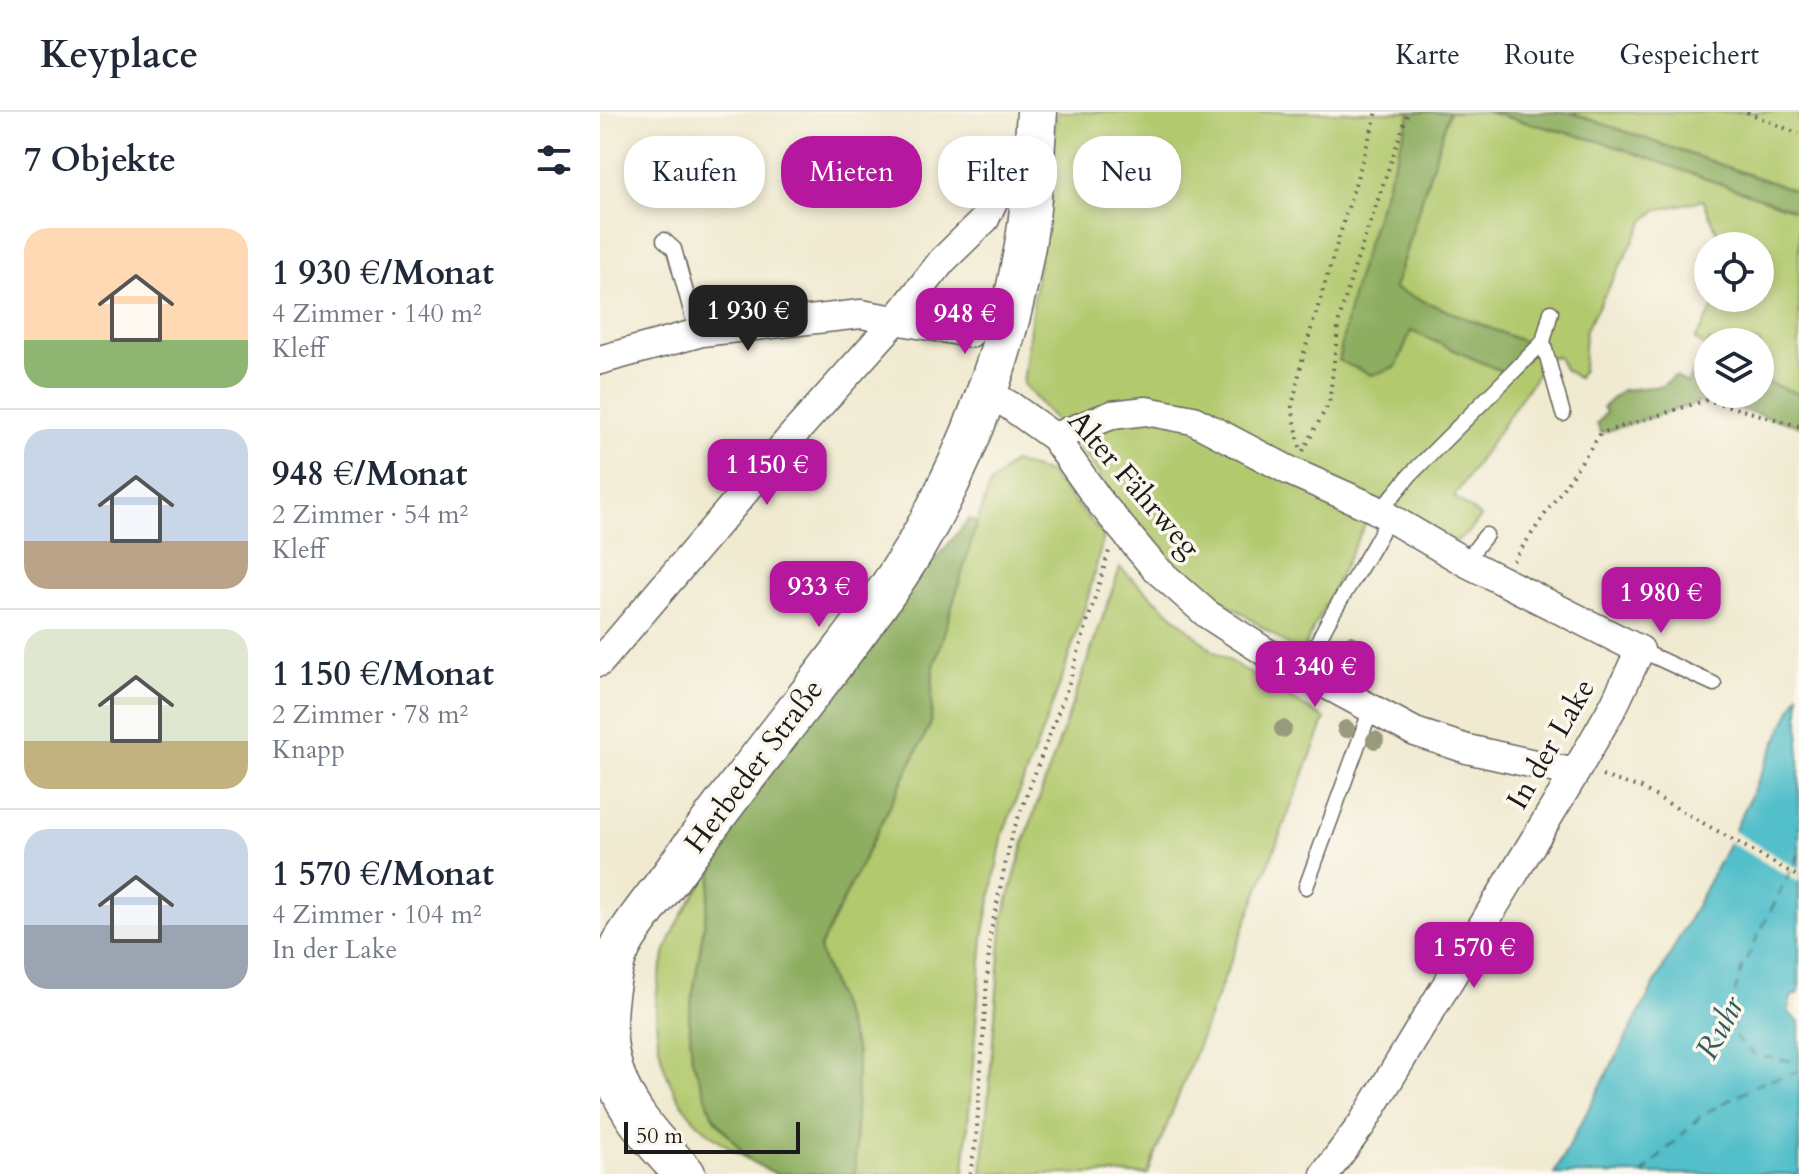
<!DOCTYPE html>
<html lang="de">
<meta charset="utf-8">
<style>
:root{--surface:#fff;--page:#f6f6f7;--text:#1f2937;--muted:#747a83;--line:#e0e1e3;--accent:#b5179e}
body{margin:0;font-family:Cardo,serif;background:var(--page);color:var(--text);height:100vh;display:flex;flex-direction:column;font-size:30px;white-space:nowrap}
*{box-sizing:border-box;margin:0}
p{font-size:26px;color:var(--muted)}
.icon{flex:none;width:44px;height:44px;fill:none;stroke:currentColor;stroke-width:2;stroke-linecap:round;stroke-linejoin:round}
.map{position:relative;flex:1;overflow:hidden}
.panel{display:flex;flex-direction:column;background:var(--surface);width:600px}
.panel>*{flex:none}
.guide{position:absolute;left:24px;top:24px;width:760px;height:72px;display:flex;gap:16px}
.tools{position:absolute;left:1094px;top:120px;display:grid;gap:16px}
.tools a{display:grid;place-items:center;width:80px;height:80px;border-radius:50%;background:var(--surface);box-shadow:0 4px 12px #0003;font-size:40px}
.scale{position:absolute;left:24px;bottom:20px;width:176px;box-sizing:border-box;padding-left:8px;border:4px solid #1c1c1c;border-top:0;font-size:22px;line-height:28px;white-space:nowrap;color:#1c1c1c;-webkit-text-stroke:6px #fbf7ec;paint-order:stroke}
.price{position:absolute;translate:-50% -68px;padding:0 18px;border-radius:16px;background:var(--accent);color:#fff;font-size:26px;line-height:52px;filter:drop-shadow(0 2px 4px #0008)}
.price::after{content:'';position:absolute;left:50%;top:48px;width:24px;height:18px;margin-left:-12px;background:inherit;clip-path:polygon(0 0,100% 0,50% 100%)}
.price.on{background:#222;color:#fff}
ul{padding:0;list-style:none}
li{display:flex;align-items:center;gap:24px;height:200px;padding:0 24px}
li+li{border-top:2px solid var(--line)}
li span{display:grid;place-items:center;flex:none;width:224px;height:160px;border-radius:24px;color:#555}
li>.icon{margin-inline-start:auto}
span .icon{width:96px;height:96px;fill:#fffc;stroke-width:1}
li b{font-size:34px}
h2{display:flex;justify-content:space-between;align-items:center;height:96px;padding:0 24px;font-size:34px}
.tag{padding:0 28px;border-radius:32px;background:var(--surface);box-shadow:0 4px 12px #0003;font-size:28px;line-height:72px}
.tag.on{background:var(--accent);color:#fff}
header{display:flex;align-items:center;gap:48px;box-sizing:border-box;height:112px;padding:0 40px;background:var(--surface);border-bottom:2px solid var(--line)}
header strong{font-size:38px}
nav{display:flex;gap:44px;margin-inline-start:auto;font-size:28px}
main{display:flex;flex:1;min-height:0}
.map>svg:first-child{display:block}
</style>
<header>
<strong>Keyplace</strong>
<nav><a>Karte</a><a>Route</a><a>Gespeichert</a></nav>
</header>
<main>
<section class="panel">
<h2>7 Objekte<svg class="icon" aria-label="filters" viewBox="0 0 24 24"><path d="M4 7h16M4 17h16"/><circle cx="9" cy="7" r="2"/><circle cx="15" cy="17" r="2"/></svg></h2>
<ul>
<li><span style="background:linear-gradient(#ffd9b3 70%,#8fb573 0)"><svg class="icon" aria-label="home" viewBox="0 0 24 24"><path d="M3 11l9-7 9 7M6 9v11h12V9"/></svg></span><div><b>1 930 €/Monat</b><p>4 Zimmer · 140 m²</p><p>Kleff</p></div></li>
<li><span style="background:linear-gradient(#c9d6e8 70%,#b9a48a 0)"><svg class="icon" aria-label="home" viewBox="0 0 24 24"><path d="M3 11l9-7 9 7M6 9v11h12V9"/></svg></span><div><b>948 €/Monat</b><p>2 Zimmer · 54 m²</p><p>Kleff</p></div></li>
<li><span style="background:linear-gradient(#dfe7d0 70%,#c2b280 0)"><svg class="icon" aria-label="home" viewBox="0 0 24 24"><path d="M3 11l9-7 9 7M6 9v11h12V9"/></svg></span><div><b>1 150 €/Monat</b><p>2 Zimmer · 78 m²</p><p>Knapp</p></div></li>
<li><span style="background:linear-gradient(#c9d6e8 60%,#9aa5b1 0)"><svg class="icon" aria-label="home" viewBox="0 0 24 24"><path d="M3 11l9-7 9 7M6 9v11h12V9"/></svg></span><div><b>1 570 €/Monat</b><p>4 Zimmer · 104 m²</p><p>In der Lake</p></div></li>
</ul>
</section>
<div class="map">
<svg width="1199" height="1062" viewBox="0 0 1199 1062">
<rect width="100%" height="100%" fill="#fbf7ec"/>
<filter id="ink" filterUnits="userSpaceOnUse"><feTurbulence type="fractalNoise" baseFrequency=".0125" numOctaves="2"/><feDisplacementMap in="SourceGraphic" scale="16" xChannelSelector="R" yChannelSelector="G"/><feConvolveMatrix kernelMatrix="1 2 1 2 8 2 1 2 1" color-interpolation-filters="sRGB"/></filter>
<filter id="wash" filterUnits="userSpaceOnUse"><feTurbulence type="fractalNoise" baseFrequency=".006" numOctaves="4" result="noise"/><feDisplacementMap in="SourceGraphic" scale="32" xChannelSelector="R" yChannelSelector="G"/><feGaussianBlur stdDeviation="1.8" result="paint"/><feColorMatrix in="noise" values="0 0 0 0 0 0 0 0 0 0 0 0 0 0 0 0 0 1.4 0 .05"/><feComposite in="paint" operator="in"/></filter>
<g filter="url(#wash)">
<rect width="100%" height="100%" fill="#f0ead1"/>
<path fill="#b2c96e" stroke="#677245" stroke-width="2" d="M457,0h354c-26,81 -59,164 -72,249l32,14 25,-8 15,-37 99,45 32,-33h-18l-130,-53 55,-177h38l119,31 166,57 27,12v182l-39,-14v-38h-52v6l-13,-8 23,-41 23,13 8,-14h11v-52h-11l-6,-7 -8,7h-12l-20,-46 -46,10 -12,10 -60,111 -2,39 -5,8 -14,-9 -6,-13 -19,3 1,11 -86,127 27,20 -12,15 -14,10 -49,-23 -11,-16 18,-24 8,-3 -11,-1 -37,33 -72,146 -136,-94 -49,-59 -31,-47 -62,-70z
M969,0h230v80z
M413,350l36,11 55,63 -16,61 -30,93 -55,144 -20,103 -19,237h-109l2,-121 -38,-104 112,-226 2,-53 44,-147 13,-38z
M520,456l92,82 113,69 -177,455h-166l21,-256 23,-82z
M114,753l-25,152 3,42 21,57 37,45c-22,-15 -47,-29 -63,-50 -39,-52 -39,-125 -12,-182 11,-23 25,-43 39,-64z"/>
<path fill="#8dad61" stroke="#54643e" stroke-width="2" d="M811,0h38l-55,177 130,53h19l-33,33 -99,-44 -15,36 -24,8 -33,-14c12,-85 46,-167 72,-249z
M887,0h82l230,80v20l-193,-69z
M1102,244l6,4v34h52v-14l39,14v32l-92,-26 -106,33 -4,-9 9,-12 -3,-5 19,-17 40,-4 13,-10 12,7z
M369,407l8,4 -44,147 -2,53 -112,226 38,104 -2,121h-79l-26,-13 -37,-45 -21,-57 -3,-42 25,-152 12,-31 195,-265 13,-7z"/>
<path fill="#52bfca" stroke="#376e73" stroke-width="2" d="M1199,581v300l-8,4 -3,15 11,10v152h-245l169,-319z"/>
<path fill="#f0ead1" d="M1130,717l69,40v13l-74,-42z"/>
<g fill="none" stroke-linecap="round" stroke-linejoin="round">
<path stroke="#325d62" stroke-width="2" stroke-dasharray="10 8" stroke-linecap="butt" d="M1199,742l-57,114 -13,44 7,26 20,18 43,6
M1042,1062l60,-59 60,-33 37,-10"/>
</g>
</g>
<g filter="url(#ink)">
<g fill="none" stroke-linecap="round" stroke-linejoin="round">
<g stroke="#66645b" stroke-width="17">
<path id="service" d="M64,128l10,9 19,69 1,16
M943,230l20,72
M773,395l13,-3 24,-29 133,-133 8,-30
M865,450l21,-27
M1040,538l74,34
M705,562c19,-60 58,-102 84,-157
M706,775l65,-178"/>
</g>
<g stroke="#66645b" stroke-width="31">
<path id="minor" d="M0,248l102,-28 159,-18 109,19
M387,281l22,12 45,32 46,65 55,66 52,46 57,37 151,81 52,17 108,24
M454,325l58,-22 34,-4 47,9 97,51 83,37 92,54 175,88 -26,55 -39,68 -213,351 -37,50
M0,550l192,-226 104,-116 46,-59 43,-42 10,-22"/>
</g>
<g stroke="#66645b" stroke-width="43">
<path id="secondary" d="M85,1062c-37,-38 -73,-78 -78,-133 -3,-26 2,-72 14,-95 14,-26 36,-50 53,-74 48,-67 100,-132 151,-198 30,-40 62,-80 88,-123 57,-97 97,-207 114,-318 6,-40 7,-81 10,-121"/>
</g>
<path stroke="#66645b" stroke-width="4" stroke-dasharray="2 6" stroke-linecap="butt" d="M1147,0l52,22
M700,335l-8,-40 11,-51 74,-244
M703,339l26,-48 10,-82 12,-43 57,-166
M913,449l88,-128 106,-33 92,26
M1002,664l39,12 158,89
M370,1062l6,-33 14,-205 21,-99 57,-151 41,-135"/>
<use href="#service" stroke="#fff" stroke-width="14"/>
<use href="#minor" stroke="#fff" stroke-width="28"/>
<use href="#secondary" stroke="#fff" stroke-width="40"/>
</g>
<g fill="#989a7d">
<circle cx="751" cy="532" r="9"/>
<circle cx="683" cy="617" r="9"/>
<circle cx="746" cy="617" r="9"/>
<circle cx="775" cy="628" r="9"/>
</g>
</g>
<g text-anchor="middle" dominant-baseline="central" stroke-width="7" stroke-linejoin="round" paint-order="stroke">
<g font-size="30" fill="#1c1c1c" stroke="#fbf7ec">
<text transform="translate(534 372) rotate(49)">Alter Fährweg</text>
<text transform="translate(951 632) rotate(-60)">In der Lake</text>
<text transform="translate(154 654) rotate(-53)">Herbeder Straße</text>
</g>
<g font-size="32" font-style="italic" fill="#325d62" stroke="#fbf7ec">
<text transform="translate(1120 916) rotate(-62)">Ruhr</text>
</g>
</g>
</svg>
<div class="tools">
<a><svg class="icon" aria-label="locate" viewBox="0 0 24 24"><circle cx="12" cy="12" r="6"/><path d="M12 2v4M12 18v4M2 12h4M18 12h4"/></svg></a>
<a><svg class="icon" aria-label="layers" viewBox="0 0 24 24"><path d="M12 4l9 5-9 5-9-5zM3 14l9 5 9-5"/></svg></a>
</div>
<div class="scale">50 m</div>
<b class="price on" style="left:148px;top:241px">1 930 €</b>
<b class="price" style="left:365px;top:244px">948 €</b>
<b class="price" style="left:167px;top:395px">1 150 €</b>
<b class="price" style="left:219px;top:517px">933 €</b>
<b class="price" style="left:1061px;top:523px">1 980 €</b>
<b class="price" style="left:715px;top:597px">1 340 €</b>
<b class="price" style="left:874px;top:878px">1 570 €</b>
<div class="guide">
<a class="tag">Kaufen</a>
<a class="tag on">Mieten</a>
<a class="tag">Filter</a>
<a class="tag">Neu</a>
</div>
</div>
</main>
